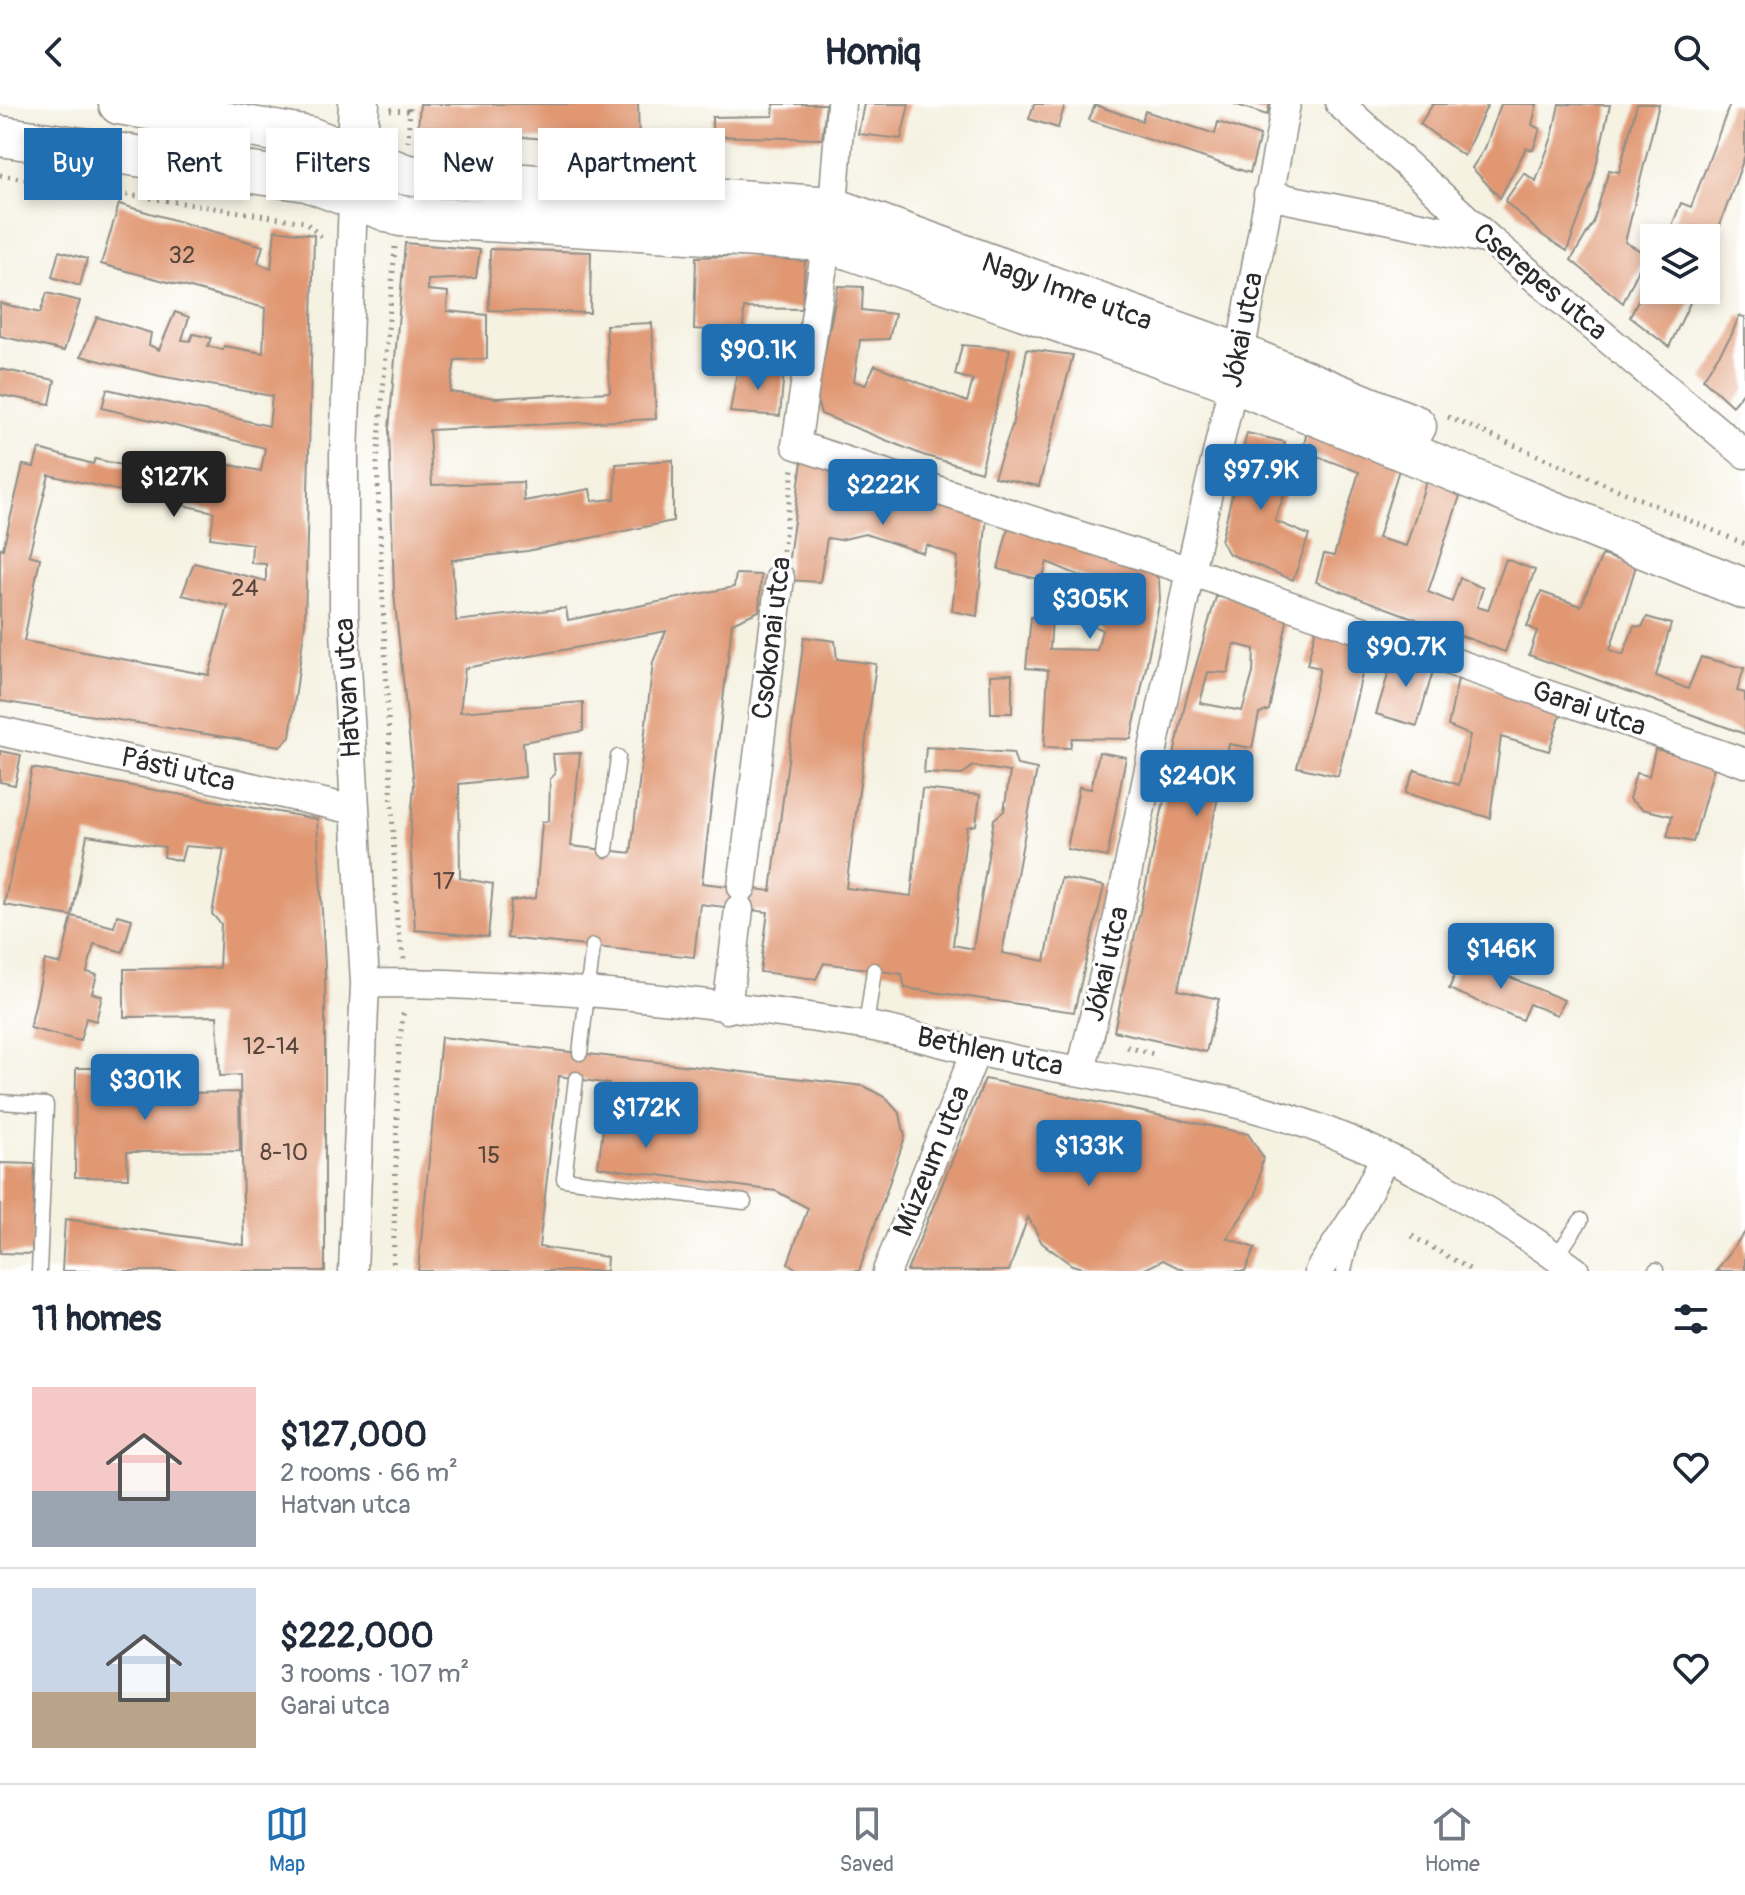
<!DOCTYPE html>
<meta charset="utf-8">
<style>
:root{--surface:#fff;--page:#f6f6f7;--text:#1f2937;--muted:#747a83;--line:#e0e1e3;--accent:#1f6fb2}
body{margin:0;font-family:Pangolin,sans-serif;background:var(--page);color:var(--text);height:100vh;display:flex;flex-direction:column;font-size:30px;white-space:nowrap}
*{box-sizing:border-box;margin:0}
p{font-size:26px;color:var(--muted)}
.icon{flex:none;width:44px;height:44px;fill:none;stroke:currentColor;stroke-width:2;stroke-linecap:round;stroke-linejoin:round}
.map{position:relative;height:1167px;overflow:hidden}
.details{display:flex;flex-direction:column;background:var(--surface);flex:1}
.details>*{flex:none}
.guide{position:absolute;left:24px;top:24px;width:800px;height:72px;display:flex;gap:16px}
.buttons{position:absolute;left:1640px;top:120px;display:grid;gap:16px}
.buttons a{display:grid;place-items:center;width:80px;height:80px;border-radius:0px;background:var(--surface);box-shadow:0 4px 12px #0003;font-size:40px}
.price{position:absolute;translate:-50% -68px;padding:0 18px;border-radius:8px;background:var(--accent);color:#fff;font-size:26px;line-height:52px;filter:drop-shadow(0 2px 4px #0008)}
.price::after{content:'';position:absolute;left:50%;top:48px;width:24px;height:18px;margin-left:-12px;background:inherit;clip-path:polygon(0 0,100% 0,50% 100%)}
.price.active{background:#222;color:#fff}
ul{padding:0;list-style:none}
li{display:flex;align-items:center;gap:24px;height:200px;padding:0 32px}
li+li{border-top:2px solid var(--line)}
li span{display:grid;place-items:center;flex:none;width:224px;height:160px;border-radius:0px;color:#555}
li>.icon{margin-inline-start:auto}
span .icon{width:96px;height:96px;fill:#fffc;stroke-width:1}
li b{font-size:34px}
h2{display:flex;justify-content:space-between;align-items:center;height:96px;padding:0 32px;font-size:34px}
.chip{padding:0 28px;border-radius:0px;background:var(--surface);box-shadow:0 4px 12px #0003;font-size:28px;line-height:72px}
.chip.active{background:var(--accent);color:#fff}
header{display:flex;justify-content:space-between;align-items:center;height:104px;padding:0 32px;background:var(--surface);font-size:36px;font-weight:700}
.tab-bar{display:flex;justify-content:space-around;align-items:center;height:112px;border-top:2px solid var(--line);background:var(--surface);font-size:22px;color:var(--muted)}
.tab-bar a{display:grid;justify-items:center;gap:4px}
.tab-bar .active{color:var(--accent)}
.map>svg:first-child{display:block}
</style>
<header><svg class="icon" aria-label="back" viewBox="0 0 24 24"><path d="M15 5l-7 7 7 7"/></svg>Homiq<svg class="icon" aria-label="search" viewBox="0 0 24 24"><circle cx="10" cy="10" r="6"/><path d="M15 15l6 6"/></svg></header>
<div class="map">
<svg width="1745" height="1167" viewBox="0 0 1745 1167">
<rect width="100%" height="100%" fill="#fff"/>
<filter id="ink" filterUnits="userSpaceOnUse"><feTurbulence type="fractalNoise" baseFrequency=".0125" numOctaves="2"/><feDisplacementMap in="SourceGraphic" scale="16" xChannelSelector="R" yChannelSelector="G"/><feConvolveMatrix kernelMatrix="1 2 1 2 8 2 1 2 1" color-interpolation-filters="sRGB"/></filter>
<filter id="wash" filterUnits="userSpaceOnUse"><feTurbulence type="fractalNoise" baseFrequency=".006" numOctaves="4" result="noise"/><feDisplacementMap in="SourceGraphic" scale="32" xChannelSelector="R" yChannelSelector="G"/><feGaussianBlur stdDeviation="1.8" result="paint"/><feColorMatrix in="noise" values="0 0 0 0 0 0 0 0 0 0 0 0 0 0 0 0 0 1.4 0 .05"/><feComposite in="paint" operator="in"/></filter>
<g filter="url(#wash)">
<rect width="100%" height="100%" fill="#f5f2e2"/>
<g id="blocks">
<path fill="#e09772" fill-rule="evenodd" d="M420,0h218l1,43 -221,-19z
M774,0h52l-4,35 -110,-3v-19l61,-1z
M864,0h45l-8,35 -43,-5z
M1034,0h31l-7,24 -29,-9z
M1234,0h36l-3,11z
M1433,0h55l-24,52 -44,-32z
M1501,0h36l-5,21 8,4 -7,21 -7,-2 -26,50 -28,-30 13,-20z
M1559,0l51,1 -17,75 -26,71 -25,-16 -37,-34 19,-28 12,8 16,-44z
M1637,0h22l-34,138 21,12 -23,49 -52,-43 22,-37 16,-53 10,2z
M1730,0h15v51l-39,109v-26h-39l14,-35 10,4z
M1095,1l47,16 3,-10 70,23 3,-12 42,14 -10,37 -161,-53z
M119,100l144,42 -5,17 13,6 4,-39 39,5 -9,388 -15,114 -9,9 -281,-45v-153l3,1 20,-84 11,2 5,-18 54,15 2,-5 128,29 7,-23 31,6 4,-23 -163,-40 5,-19 162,37 3,-30 -112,-20 -79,-20 16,-39 54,16 -2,12 10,5 16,-38 14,5 -7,23 8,1 3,-7 18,4 -3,8 15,4 1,-4 39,7 2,-45 -164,-44zM49,371l165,37 -4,26 42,6 -1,19 15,1v17l-72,-18 -12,32 46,11 -19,69 -185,-34 16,-83 -11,-3z
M405,139l75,7 -4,28 -48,2v10l20,2 -1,19 40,4v44l-32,1 -5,32 46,6 114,-6 -4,-67 46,-2 4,96 -227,11 3,55 91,-3 1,19 66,-12 2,12 23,-2 1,-35 57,-4v61l-146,30 -75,9 4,61 110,-13 2,12 166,-33 2,-13 25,1 -2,36 -27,12 -30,260 69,8 33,-254 31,4 2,18 39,5 -30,224 65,8 11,-107 58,6 -4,30 -9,2 -14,118 20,4 21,-130 10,-8 6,-39 -37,-6 -11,9 -38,-2 2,-26 87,6 4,12 20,4 -35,184 43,8 16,-83 43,8 -30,126 -169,-24 -3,-14 -78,-11 -8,16 -56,-7 8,-60 -68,-8 -6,53 -187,-19 4,-37 25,-3 6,-76 7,-1 1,-42 5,-5 -2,-20 27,-1 -9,93 60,7 22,-191 13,-31 -201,37 -5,44 123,-10v29l-60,11 2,35 -66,7 1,94 33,6 -5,53 -73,-7 -5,-94 4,-52 -20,-191 -5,-164z
M490,145l101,3 -1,61 -101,-3z
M59,147l28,8 -7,27 -28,-9z
M740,152l65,5 -3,48 -58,-1 -1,24 -49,-3 2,-72z
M838,182l25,1 -1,23 33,4 -6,25 -29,1 -6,41 11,4 10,-20 92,37 6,-22 -18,-5 7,-30 48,4 -29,123 -58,-17 -102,-41 -5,-17z
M1644,185l8,4 44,-3 -27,57 -39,-30z
M47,189l33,8 -16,50 -64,-15v-33l40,10z
M1739,212l6,1v73l-13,16 -29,-27 28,-43z
M1027,245l46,6 -34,131 -45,-9 18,-51z
M738,262l46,5 -4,45 -50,-4z
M0,265l55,11 -5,24 -50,-9z
M1307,326l94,33 -23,75 28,8 21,-67 35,11 -34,102 24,10 8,-24 23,10 -6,19 11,3 18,-51 29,11 -30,82 -189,-70 8,-28 10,2 25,-84 -56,-21z
M1247,329l38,9 -13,42 14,5 -11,32 34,14 -16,45 -64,-26 -8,-13z
M802,357l185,55 -10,100 -25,-5 6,-54 -31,-12 -4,8 -58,-19 -25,6 -13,-2 -7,44 -34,-2z
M1009,420l144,48 6,8 1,20 -29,139 -59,-1 -2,10 -26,-1 4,-77 -22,-2 5,-51h21l-2,32 47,1 5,-20 -8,-4 -2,-10 4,-10 10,-3 4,-15 -63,-26 -5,18 -44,-11z
M1602,451l34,11 -26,84 13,5 11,-29 8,1 5,-10 24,7 -15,52 32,13 13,-32 43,11 -7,23 8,2v41l-216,-79 8,-24 -10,-5 14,-34 40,14z
M1232,492l50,16 5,9 -18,89 -10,4 -7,34 -23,-4 -51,246 41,9 -13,53 -92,-21 72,-331 30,-103zM1234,540l20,5 -1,24 -11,38 -42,-8 8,-31 20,1z
M1317,520l54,12 -33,140 -41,-9 23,-99 -13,-3z
M1395,548l40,12 -18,62 -41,-12z
M1012,570v39h-21l-1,-38z
M1458,575l104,31 -13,41 -48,-14 -11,81 -85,-25 10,-23 44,15 11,-50 -22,-9z
M1655,645l60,15 -22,78 -26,-5 5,-21 -30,-7 -13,-10 7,-26 13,3z
M0,647l21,4 -6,30 -15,-3z
M1099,648l27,5 -19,100 -40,-8 12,-62 12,2z
M32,664l285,51 8,149v303h-263l3,-52 179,26 -4,-170 -20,1 -3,-60 -93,1v-48l95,-1 2,-44 -9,-10 12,-65 -39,-3 -4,15 -17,-4 1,-10 -78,-12 -15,81 -68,-11z
M117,811l15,4 -9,33 -29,-8 -7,28 10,3 -5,18 10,3 -6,25 -10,-3 -6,23 -50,-13 15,-68 16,4 11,-48 42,11z
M1462,853l102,43 -7,15 -28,-11 -7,16 -73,-31z
M441,933l423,49 22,12 14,16 5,23 -46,134h-60l-11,-8 20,-55 -32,-17 -178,-24 11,-83 -50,-8 -20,171 68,10 -1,14h-188z
M76,964h53v26l110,-2 1,59 -113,1 1,26 -53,-1z
M985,975l263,55 15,23 -7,38 -29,43 28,10 -10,23h-60l-22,-11 -22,11h-47l-22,-6 -30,-22 -14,-26 -19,54h-102z
M0,1059l35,1 -3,90 -32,-1z
M1745,1128v39h-29z"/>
</g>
</g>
<g filter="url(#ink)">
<use href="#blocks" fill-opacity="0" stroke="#908e86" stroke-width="2"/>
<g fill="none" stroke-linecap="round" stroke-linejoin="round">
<g stroke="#908e86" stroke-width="17">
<path id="lane" d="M606,746l12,-93
M866,922l8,-56
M580,949l13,-107
M576,975l-12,100 180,23
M0,998l46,3 -7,166
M1556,1153l25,-37
M1344,1167l9,-38
M1655,1167l1,-1"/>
</g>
<g stroke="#908e86" stroke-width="31">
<path id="street" d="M841,0l-7,89 -38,252 394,126 555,192
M1340,0l150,136 255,214
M1268,91l222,45
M353,95l-9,257v157l21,370 -12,288
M0,627l355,79
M742,783l38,-309
M365,879c165,-1 335,17 498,42 46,8 91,22 136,31 91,20 184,31 273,57 102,29 218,94 303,158
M727,905l12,-100
M1081,967l38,-158 71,-342 50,-217 46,-250
M887,1167l89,-220
M1319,1167l38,-58 28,-56"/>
</g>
<g stroke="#908e86" stroke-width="43">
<path id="secondary" d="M119,0l190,33 98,38 424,32 409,147 176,72
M0,32l307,45 93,35 425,25 408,141 512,207
M355,75l4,-75"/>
</g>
<path stroke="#908e86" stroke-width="5" stroke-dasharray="2 6" stroke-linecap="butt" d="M390,6l19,1
M408,38l2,-38
M0,71l305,47 19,17
M395,143l-18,216 20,462 7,34
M1448,313l297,127
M783,447l10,-82
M1127,943l30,8
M1412,1132l61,35
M393,1167l6,-226 5,-36"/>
<use href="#lane" stroke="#fff" stroke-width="14"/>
<use href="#street" stroke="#fff" stroke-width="28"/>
<use href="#secondary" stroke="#fff" stroke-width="40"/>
</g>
</g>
<g text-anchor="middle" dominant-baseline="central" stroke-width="6" stroke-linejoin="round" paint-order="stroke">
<g font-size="24" fill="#58463d">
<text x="182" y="151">32</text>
<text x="245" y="484">24</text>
<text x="444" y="777">17</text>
<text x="271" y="942">12-14</text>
<text x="284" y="1048">8-10</text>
<text x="489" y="1051">15</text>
</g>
<g font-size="28" fill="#2b2b2b" stroke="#fff">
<text transform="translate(1540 178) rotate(40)">Cserepes utca</text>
<text transform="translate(1067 188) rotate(20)">Nagy Imre utca</text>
<text transform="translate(1243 226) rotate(-79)">Jókai utca</text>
<text transform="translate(772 534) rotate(-83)">Csokonai utca</text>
<text transform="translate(348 584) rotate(-93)">Hatvan utca</text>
<text transform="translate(1589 605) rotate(19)">Garai utca</text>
<text transform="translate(178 666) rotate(13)">Pásti utca</text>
<text transform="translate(1107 860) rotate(-77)">Jókai utca</text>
<text transform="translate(990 948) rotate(12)">Bethlen utca</text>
<text transform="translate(932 1057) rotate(-68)">Múzeum utca</text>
</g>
</g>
</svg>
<div class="buttons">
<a><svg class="icon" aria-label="layers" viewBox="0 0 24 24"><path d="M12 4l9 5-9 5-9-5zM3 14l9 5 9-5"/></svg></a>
</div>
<b class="price" style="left:758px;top:288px">$90.1K</b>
<b class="price" style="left:1261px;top:408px">$97.9K</b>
<b class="price active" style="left:174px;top:415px">$127K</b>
<b class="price" style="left:883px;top:423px">$222K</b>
<b class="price" style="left:1090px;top:537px">$305K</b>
<b class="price" style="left:1406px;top:585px">$90.7K</b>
<b class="price" style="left:1197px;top:714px">$240K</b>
<b class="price" style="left:1501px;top:887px">$146K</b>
<b class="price" style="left:145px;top:1018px">$301K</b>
<b class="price" style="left:646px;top:1046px">$172K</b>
<b class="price" style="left:1089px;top:1084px">$133K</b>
<div class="guide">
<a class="chip active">Buy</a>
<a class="chip">Rent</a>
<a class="chip">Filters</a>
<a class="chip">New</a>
<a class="chip">Apartment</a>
</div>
</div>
<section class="details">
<h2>11 homes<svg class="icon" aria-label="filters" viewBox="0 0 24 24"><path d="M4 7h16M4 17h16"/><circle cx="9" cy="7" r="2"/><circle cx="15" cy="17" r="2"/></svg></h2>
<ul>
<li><span style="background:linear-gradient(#f6c9c9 65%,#9aa5b1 0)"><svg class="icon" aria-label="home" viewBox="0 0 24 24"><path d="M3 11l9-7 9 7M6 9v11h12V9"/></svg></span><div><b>$127,000</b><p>2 rooms · 66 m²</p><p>Hatvan utca</p></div><svg class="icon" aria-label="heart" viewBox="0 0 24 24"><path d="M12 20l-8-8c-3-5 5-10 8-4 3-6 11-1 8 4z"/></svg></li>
<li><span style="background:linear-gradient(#c9d6e8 65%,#b9a48a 0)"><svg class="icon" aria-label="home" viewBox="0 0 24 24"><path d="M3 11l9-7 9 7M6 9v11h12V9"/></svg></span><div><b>$222,000</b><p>3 rooms · 107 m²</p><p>Garai utca</p></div><svg class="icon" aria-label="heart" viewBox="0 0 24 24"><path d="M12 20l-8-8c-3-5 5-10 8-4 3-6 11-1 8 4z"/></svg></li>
</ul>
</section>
<nav class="tab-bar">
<a class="active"><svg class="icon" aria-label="map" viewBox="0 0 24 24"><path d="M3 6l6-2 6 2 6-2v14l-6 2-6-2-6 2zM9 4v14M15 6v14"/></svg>Map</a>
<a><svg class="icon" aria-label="saved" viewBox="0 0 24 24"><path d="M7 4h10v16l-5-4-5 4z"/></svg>Saved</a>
<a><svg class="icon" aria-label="home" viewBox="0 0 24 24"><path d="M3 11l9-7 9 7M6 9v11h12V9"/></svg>Home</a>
</nav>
